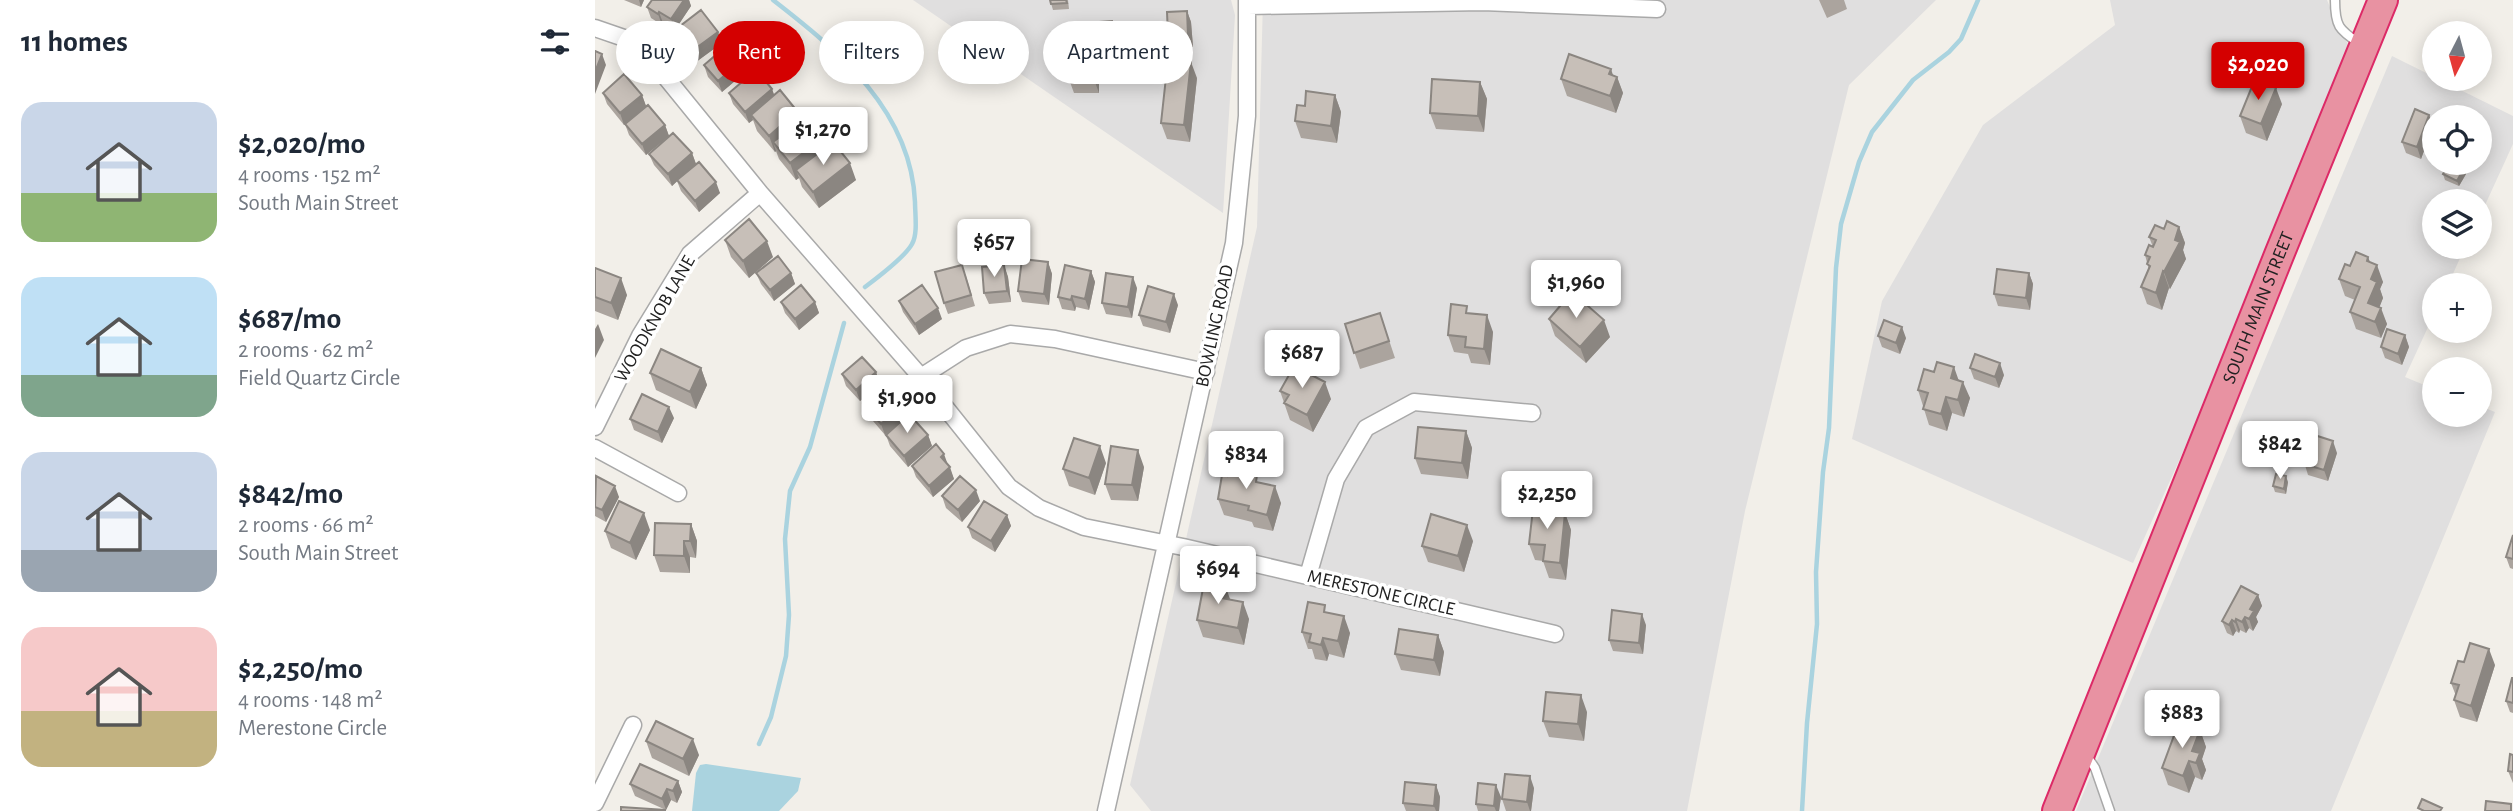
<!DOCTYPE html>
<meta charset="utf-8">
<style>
:root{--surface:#fff;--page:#f2f2f3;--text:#1f2937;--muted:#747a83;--accent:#d40000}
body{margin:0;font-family:"Alegreya Sans",sans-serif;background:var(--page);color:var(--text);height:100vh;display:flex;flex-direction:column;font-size:26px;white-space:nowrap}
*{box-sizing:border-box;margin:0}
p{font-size:23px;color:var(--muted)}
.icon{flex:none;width:38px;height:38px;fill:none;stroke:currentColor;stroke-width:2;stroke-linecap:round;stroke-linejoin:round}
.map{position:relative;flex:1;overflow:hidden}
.drawer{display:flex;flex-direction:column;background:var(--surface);width:595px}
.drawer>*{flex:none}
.guide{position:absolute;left:21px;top:21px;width:665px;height:63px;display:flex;gap:14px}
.needle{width:46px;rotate:186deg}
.controls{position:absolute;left:1827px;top:21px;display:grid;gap:14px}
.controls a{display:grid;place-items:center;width:70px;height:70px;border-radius:50%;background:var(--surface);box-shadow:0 4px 18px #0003;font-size:35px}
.price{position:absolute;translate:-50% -60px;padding:0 16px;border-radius:7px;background:#fff;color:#222;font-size:23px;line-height:46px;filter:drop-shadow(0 2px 4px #0008)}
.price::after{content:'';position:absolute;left:50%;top:42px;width:21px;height:16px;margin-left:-10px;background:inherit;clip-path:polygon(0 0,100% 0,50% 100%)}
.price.current{background:var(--accent);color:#fff}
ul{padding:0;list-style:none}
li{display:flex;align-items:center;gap:21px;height:175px;padding:0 21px}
li span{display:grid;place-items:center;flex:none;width:196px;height:140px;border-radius:21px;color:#555}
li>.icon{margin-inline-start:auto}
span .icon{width:84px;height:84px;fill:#fffc;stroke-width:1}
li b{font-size:30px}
h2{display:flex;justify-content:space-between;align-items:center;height:84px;padding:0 21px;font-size:30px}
.chip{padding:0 24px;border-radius:32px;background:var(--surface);box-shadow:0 4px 18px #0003;font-size:24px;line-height:63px}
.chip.current{background:var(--accent);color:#fff}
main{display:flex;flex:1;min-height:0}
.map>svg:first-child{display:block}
</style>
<main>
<section class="drawer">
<h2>11 homes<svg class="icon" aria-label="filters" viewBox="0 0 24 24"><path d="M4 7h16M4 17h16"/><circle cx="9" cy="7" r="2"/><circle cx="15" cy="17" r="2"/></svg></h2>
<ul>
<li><span style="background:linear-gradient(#c9d6e8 65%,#8fb573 0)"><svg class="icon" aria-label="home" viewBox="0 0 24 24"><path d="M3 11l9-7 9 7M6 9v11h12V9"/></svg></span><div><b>$2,020/mo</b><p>4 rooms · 152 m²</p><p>South Main Street</p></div></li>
<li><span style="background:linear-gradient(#bfe0f5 70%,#7fa58c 0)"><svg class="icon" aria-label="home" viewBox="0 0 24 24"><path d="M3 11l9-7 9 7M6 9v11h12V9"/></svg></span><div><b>$687/mo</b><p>2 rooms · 62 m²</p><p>Field Quartz Circle</p></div></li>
<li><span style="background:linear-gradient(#c9d6e8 70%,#9aa5b1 0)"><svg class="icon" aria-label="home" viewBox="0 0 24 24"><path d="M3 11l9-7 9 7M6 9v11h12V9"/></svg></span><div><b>$842/mo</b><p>2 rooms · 66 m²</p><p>South Main Street</p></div></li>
<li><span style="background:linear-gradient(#f6c9c9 60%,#c2b280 0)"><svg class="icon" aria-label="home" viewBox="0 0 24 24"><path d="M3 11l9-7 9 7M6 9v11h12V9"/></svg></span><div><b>$2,250/mo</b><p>4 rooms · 148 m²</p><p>Merestone Circle</p></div></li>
</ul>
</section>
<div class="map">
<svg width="1918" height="811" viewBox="0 0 1918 811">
<rect width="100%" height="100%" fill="#f2efe9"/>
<path fill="#e0dfdf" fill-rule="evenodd" d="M318,0h318l4,15 -12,198z
M668,0h673l-87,85 -104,426 -58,300h-536l-21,-26 127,-558z
M1515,0h217l10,24 21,39 -225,500 -281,-124 30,-138 101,-176 132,-100z
M1797,56l121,60v28l-33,72v-15h-46v46h31l-17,38h-14v29l-29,63 29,12v26h46v-9l15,6 -164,399h-255zM1839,117h46v46h-46z"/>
<path fill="#aad3df" d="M111,764l95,14 -3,13 -19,20h-87l4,-38 4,-8z"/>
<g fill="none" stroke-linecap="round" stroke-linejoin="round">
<path stroke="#aad3df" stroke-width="4.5" d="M178,0c67,52 138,111 142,202 0,12 3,32 -3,42 -7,13 -35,34 -47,43
M164,744l12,-27 15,-61 3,-41 -4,-76 5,-48 20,-44 34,-124
M1207,811l5,-88 10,-99 -1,-52 7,-100 6,-44 7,-160 5,-44 18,-62 13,-30 41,-52 36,-28 12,-13 17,-39"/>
<g stroke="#a9a9a9" stroke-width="11">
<path id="lane" d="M1740,0c0,26 4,30 24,43
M1492,756l8,12 15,43"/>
</g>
<g stroke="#a9a9a9" stroke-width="19">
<path id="street" d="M653,6l235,-4 174,7
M0,28l29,10 40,37 96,118 161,184 88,110 30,21 45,19 99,20 372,87
M326,377l45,-29 44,-14 45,5 151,33
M0,427l45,-91 50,-82 70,-61
M0,448l83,45
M713,576l28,-97 30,-51 48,-26 118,11
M0,803l38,-78
M511,811l128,-568 13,-127v-116"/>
</g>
<g stroke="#dc2a67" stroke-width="32">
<g id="highway">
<path id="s1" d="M1462,811l222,-556 104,-255"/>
</g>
</g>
<use href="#lane" stroke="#fff" stroke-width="8"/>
<use href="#street" stroke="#fff" stroke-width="16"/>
<use href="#highway" stroke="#e892a2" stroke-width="28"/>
</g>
<path fill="#aba49e" d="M29,0h20l-3,7z
M57,0h37l2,6 -16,24 -12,-7 -1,2 -11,-7 -4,-11z
M455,0h18l1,9 -16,1z
M1224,0h25l3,9 -20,9z
M592,11l4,11 2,25h-21l-4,-11z
M80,30l43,2 4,11 -26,19 -16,-21z
M521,33l4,35h-12l-2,-5 -1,-9 -14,1 -4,-11z
M137,57l13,1 4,11 -27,23 -14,-15 -4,-12z
M500,67l4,11v15h-25l-4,-11z
M1018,75l4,2 6,16 -7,20 -49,-17 -6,-17z
M602,78l-7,64 -23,-3 -6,-16z
M885,82l7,17 -3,33 -48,-3 -6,-16z
M177,89l2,6 54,51 28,34 -37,28 -17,-21 -3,-9 -3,2 -17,-21 -3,-8 -1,1 -18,-21 -4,-11 -4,3 -16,-19 -4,-11z
M8,93l39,2 4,11 -22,19 -17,-21z
M740,95l6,17 -4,31 -36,-5 -6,-17 10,-15z
M1687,104l-15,37 -21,-8 -6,-17z
M1834,115l4,11 -12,33 -15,-6 -4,-11z
M30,124l40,1 4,11 -23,19 -17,-20z
M97,153l4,11 24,29 -21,19 -18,-21 -4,-10 -5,5 -18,-21 -5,-11z
M1848,174h23l-7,12 -14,-6z
M1584,227l6,16 -2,7 3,9 -16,30 -1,-1 -7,22 -15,-6 -6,-17 8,-17 -4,-15 8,-8 -4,-10 15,-8z
M130,240l48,17 -24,21 -18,-21z
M453,262l4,12 -3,31 -27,-3 -4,-11z
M1775,262l13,20 -3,7 3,9 -4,9 8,17 -6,14 -25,-9 -6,-17 5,-12 -10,-4 -6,-17 11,-13z
M409,265l4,12 3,25 -22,2 -5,-11z
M0,268l32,27 -9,25 -23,-9z
M496,271l4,11 -6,28 -13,-3 -1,4 -13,-2 -4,-12z
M161,273h35l4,11 -21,17 -13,-17z
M1434,273l4,11 -3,26 -32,-4 -4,-12z
M371,276l9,30 -27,8 -4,-11z
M542,288l-5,30 -26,-4 -4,-11z
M304,301l43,18 -23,16 -16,-23z
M186,302h34l4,11 -20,17 -14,-17z
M583,305l-8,28 -27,-7 -4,-11z
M785,313l15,45 -35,11 -15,-45z
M875,313l23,19 -3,33 -19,-2 -3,-9 -14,-2 -6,-17z
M954,319l61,18 -24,26 -31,-27z
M1810,335l4,12 -7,18 -17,-7 -4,-11z
M1283,336l28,2 -6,16 -18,-7z
M106,368l6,17 -11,24 -40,-19 -6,-17z
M1375,368l34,7 -5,13 -25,-9z
M281,372l4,12 -20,17 -14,-15 -4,-12z
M1339,372l25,8 11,18 -6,19 -12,-4 -5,18 -18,-6 -11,-35z
M685,391l51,8 -18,33 -23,-12z
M268,403l40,2 4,11 -22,19 -18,-21z
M79,418l-12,25 -28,-13 -4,-11z
M871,431l6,17 -4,31 -47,-5 -6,-16z
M291,435h42l4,11 -24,21 -18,-21z
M1704,451l38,2 -9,28 -20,-6 -4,-13z
M511,463l-11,32 -26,-9 -6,-17z
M353,465l6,14 -21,18 -17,-20 -4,-11z
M549,467l-6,34 -27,-1 -6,-16z
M0,478l24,19 -13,25 -11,-6z
M1693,482l-2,12 -11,-2 -2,-6z
M665,483l21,20 -8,28 -19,-4 -2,-5 -28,-7 -6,-16z
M347,496l38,5 -18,21 -16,-14z
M955,512l15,1 6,17 -5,50 -17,-2 -6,-17 -8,-1 -6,-16z
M412,515l4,11 -16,26 -23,-14 -4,-11z
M96,524l6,17 -1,17 -6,-1v16l-30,-1 -6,-17z
M55,530l-14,30 -25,-12 -6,-17z
M1918,535v34l-3,-1 -4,-11z
M878,541l-9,31 -36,-10 -6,-16z
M1663,595l4,11 -6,11 2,5 -5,9 -4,-3 -3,5 -6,-3 -1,3 -3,-2 -3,5 -6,-3 -5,-12z
M635,599v1l19,19 -5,26 -41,-8 -6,-17z
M733,613l22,20 -6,25 -15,-4 -2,7 -12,-2 -3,-10h-4l-6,-17z
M1051,625l-3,29 -30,-3 -4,-11z
M843,635l6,17 -4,24 -39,-6 -6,-16z
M1869,662l31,3 -18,57 -17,-5 -6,-17 2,-4 -5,-13z
M1918,678v35l-3,-1 -4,-11z
M992,712l-3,29 -35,-4 -6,-16z
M1605,730l6,17 -4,12 4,11 -4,10 -7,-3 -6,16 -21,-8 -6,-17z
M51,741l53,14 -10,21 -37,-18z
M1918,755v28l-5,-12z
M83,781l4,11 -5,11 -6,-3 -5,10 -31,-14 -5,-12z
M841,785l4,12 -1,14h-33l-3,-8z
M939,788l-3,23h-25l-4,-12z
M906,797l-2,14h-21l-2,-7z"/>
<path fill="#8b8681" d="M44,0h5l-3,7z
M89,0h5l2,6 -16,24 -4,-11z
M592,11l4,11 2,25 -5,-12z
M64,12l4,11 -1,2 -4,-11z
M517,21l4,12 2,20 -4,-11z
M123,32l4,11 -26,19 -4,-11z
M7,54l4,11 -11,29v-22z
M150,58l4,11 -27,23 -4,-11z
M596,62l6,16 -7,64 -6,-17z
M500,67l4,11v15l-4,-11z
M1016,69l4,12 2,-4 6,16 -7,20 -6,-17 -1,-22z
M885,82l7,17 -3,33 -6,-16z
M1681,88l6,16 -15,37 -6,-17z
M177,89l4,11 -25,15 2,5 -4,3 -4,-11z
M47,95l4,11 -22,19 -4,-12z
M740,95l6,17 -4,31 -6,-17z
M202,111l7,17 -31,14 3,9 -1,1 -6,-16z
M1834,115l4,11 -12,33 -4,-12z
M70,125l4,11 -23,19 -4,-11z
M229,137l6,17 -34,16 3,8 -3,2 -6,-17z
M97,153l4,11 -24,22 -4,-12z
M255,163l6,17 -37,28 -6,-16z
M1869,168l2,6 -7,12 -2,-5z
M121,182l4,11 -21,19 -4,-11z
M1584,227l6,16 -2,7 3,9 -16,30 -6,-17z
M172,241l6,16 -24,21 -6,-17z
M1773,257l6,15 3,-7 6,17 -3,7 3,9 -8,21 -7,-16 3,-24 -4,-18z
M453,262l4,12 -3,31 -5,-11z
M409,265l4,12 3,25 -4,-11z
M496,271l4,11 -6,28 -4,-11z
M1568,271l6,17 -7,22 -6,-17z
M196,273l4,11 -21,17 -4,-11z
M1434,273l4,11 -3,26 -4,-12z
M538,277l4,11 -5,30 -4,-11z
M26,278l6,17 -9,25 -7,-17z
M579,294l4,11 -8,28 -4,-11z
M477,296l4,11 -1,4 -4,-11z
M220,302l4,11 -20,17 -4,-11z
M343,308l4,11 -23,16 -4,-11z
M1786,308l6,16 -6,14 -6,-16z
M892,315l6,17 -3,33 -6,-16z
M1009,320l6,17 -24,26 -6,-16z
M3,324l6,16 -9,18v-29z
M1307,327l4,11 -6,16 -4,-11z
M1810,335l4,12 -7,18 -4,-11z
M1405,363l4,12 -5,13 -4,-11z
M1359,367l6,17 -9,-6z
M106,368l6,17 -11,24 -6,-17z
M281,372l4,12 -20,17 -4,-11z
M730,382l6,17 -18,33 -6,-17z
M1368,382l7,16 -6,19 -6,-17z
M1351,397l6,16 -5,18 -6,-17z
M308,405l4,11 -22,19 -4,-11z
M74,407l5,11 -12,25 -4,-11z
M871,431l6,17 -4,31 -6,-16z
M333,435l4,11 -24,21 -4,-11z
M1738,441l4,12 -9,28 -4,-11z
M505,446l6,17 -11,32 -6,-17z
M543,450l6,17 -6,34 -6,-16z
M349,454l4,11 -7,-8z
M355,467l4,12 -21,18 -4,-11z
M1691,476l2,6 -2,12 -2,-5z
M20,486l4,11 -13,25 -4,-12z
M680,486l6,17 -8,28 -6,-16z
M381,490l4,11 -18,21 -4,-12z
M951,501l6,16 -7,-6z
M49,513l6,17 -14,30 -6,-17z
M970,513l6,17 -5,50 -6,-17z
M412,515l4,11 -16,26 -4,-11z
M96,524l6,17 -1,17 -6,-17z
M872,525l6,16 -9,31 -6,-16z
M89,541l6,16v16l-6,-17z
M629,582l6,17 -3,16 -6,-17z
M1663,595l4,11 -6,11 2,5 -5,9 -4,-12 1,-10z
M648,602l6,17 -5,26 -6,-17z
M1047,614l4,11 -3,29 -4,-11z
M749,616l6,17 -6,25 -6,-17z
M1650,617l4,11 -3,5 -4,-11z
M1641,619l4,11 -1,3 -4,-11z
M1637,620l4,11 -3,5 -4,-11z
M843,635l6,17 -4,24 -6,-16z
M728,638l6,16 -2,7 -6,-16z
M1894,649l6,16 -18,57 -6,-16z
M986,695l6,17 -3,29 -6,-17z
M1605,730l6,17 -4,12 4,11 -4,10 -10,-29z
M98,739l6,16 -10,21 -6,-17z
M1594,761l6,16 -6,16 -6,-17z
M935,776l4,12 -3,23h-1l-3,-9z
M83,781l4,11 -5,11 -4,-12z
M841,785l4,12 -1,14h-3l-2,-5z
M901,785l5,12 -2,14h-3l-2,-5z
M72,789l4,11 -5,10 -4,-11z"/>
<path fill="#c7bfb8" stroke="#8b8681" stroke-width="2" d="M57,0h32l-13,19 -12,-7 -1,2 -11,-7z
M455,0h16l1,3 -16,1z
M106,10l17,22 -26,19 -17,-21z
M592,11l1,24 -20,1 -1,-24z
M517,21l2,21 -27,2 -1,-21z
M129,48l8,9 6,-6 7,7 -27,23 -14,-16z
M0,51l7,3 -7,18z
M510,51h12l1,11 -12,1z
M974,54l42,15 -2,5 8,3 -7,19 -49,-17z
M573,59l23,3 -7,63 -23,-2z
M475,67h25v15h-25z
M161,70l16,19 -27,23 -16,-19z
M29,74l18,21 -22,18 -17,-20z
M837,79l48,3 -2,34 -48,-3z
M1660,79l21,9 -15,36 -21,-8z
M185,90l17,21 -28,25 -18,-21z
M711,91l29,4 -4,31 -36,-5 2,-16 8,1z
M53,105l17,20 -23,19 -17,-20z
M1820,109l14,6 -12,32 -15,-5z
M213,116l16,21 -34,26 -17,-21z
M78,133l19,20 -24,21 -19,-20z
M238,142l17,21 -37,29 -17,-22z
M104,162l17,20 -21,19 -18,-21z
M1854,163h3l12,5 -7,13 -14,-7z
M154,219l18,22 -24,20 -18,-21z
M1572,221l12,6 -4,13 5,2 -16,30 -1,-1 -7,22 -15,-6 9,-21 -3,-2 3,-7 -5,-2 4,-10 4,2 3,-7 -7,-3 6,-12 9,4z
M1761,252l12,5 -1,4 10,4 -6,14 6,3 -9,21 13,5 -6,14 -25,-10 10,-25 -21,-8 6,-15 5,2z
M183,256l13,17 -21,17 -14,-17z
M427,259l26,3 -4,32 -26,-3z
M367,265l9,30 -27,8 -9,-31z
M409,265l3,26 -23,2 -2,-26z
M470,265l26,6 -6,28 -13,-3 -1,4 -13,-3z
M0,268l26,10 -10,25 -16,-6z
M1402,269l32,4 -3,25 -32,-4z
M511,273l27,4 -5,30 -26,-4z
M206,285l14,17 -20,17 -14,-17z
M327,285l16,23 -23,16 -16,-23z
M553,286l26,8 -8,28 -27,-7z
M977,292l32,28 -24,27 -31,-28z
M856,304l16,2 -1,7 21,2 -3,34 -19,-2 1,-10 -18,-2z
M785,313l9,28 -35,12 -9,-29z
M1289,320l18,7 -6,16 -18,-7z
M1792,329l18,6 -7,19 -17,-7z
M66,349l40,19 -11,24 -40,-19z
M1380,354l25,9 -5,14 -25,-9z
M267,357l14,15 -20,18 -14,-16z
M1342,362l17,5 -3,11 12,4 -5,18 -12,-3 -5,17 -18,-5 5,-16 -10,-3 6,-21 10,3z
M699,366l31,16 -18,33 -23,-12 5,-8 -9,-4z
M290,384l18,21 -22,19 -18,-21z
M47,394l27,13 -11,25 -28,-13z
M314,414l19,21 -24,21 -18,-21z
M823,427l48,4 -4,32 -47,-5z
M1710,432l28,9 -9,29 -20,-6 3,-11 -8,-2z
M479,438l26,8 -11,32 -26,-9z
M341,444l8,10 -3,3 9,10 -21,19 -17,-20z
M516,446l27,4 -6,35 -27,-1z
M634,468l28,7 -1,7 19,4 -8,29 -19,-5 1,-4 -31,-7 4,-24 5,1z
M1681,474l10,2 -2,13 -11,-3z
M1,476l19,10 -13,24 -7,-3z
M365,476l16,14 -18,20 -16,-14z
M939,500l12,1 -1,10 20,2 -5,50 -17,-2 2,-16 -16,-1z
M24,501l25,12 -14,30 -25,-12z
M389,501l23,14 -16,26 -23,-14z
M836,514l36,11 -9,31 -36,-10z
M60,523l36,1 -1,17h-6v15l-30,-1z
M1918,535v24l-7,-2z
M610,578l19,4 -3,16 22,4 -5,26 -41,-8z
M1646,586l17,9 -8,14 4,2 -5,8 -4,-2 -3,5 -6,-3 -1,3 -3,-2 -3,5 -7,-4z
M713,602l17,3 -1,7 20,4 -6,25 -15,-3 -2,7 -12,-3 2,-8 -9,-2z
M1017,610l30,4 -3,29 -30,-3z
M804,629l39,6 -4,25 -39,-6z
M1875,643l19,6 -18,57 -17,-6 5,-15 -8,-2 7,-22 6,1z
M1917,678h1v25l-7,-2z
M951,692l35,3 -3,29 -35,-3z
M61,721l37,18 -10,20 -37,-18z
M1584,722l21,8 -8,21 8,2 -4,10 -7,-2 -6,15 -21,-8z
M1915,754l3,1v17l-5,-1z
M45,764l38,17 -5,10 -6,-2 -5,10 -32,-15z
M910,774l25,2 -3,26 -25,-3z
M810,782l31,3 -2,21 -31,-3z
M883,783l18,2 -2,21 -18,-2z
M1827,799l20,9 -2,3h-16l-6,-3z
M1891,801l25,3v7h-26z
M26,807l44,3v1h-44z"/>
<g text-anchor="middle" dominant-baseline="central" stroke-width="7" stroke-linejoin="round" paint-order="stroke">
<g font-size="19" fill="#222" stroke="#fff">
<text stroke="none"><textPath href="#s1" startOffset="542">SOUTH MAIN STREET</textPath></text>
<text transform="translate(60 319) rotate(-60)">WOODKNOB LANE</text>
<text transform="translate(620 326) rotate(-78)">BOWLING ROAD</text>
<text transform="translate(786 593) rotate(13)">MERESTONE CIRCLE</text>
</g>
</g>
</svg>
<div class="controls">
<a><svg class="needle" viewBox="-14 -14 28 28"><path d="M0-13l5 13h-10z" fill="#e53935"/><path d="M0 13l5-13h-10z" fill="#747a83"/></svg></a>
<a><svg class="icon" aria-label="locate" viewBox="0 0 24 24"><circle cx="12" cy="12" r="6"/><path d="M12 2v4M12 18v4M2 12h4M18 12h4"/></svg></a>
<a><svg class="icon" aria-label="layers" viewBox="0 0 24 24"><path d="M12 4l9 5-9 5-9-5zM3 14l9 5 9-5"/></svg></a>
<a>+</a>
<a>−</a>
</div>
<b class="price current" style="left:1663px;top:102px">$2,020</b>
<b class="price" style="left:228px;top:167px">$1,270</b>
<b class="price" style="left:399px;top:279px">$657</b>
<b class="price" style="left:981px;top:320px">$1,960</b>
<b class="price" style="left:707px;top:390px">$687</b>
<b class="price" style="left:312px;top:435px">$1,900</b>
<b class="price" style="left:1685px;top:481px">$842</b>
<b class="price" style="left:651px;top:491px">$834</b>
<b class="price" style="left:952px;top:531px">$2,250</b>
<b class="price" style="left:623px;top:606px">$694</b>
<b class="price" style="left:1587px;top:750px">$883</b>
<div class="guide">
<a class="chip">Buy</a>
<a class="chip current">Rent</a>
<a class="chip">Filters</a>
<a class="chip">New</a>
<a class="chip">Apartment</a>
</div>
</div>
</main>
